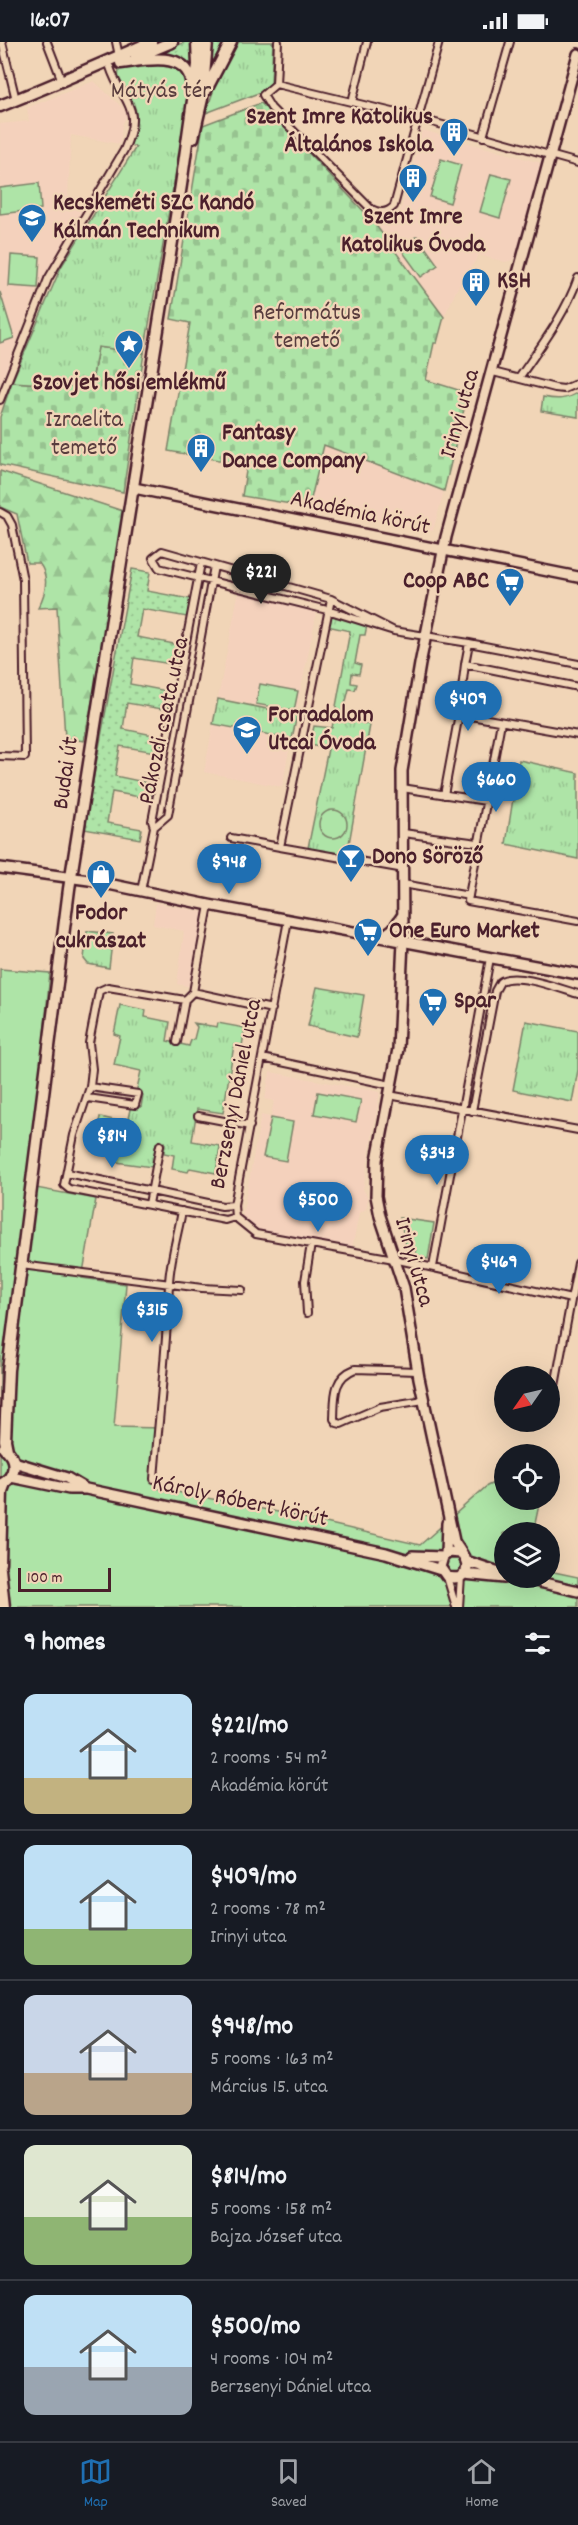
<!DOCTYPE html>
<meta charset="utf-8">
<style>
:root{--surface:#171b24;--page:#242831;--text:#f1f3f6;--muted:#9ea1a6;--line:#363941;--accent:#1f6fb2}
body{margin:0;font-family:Dekko,sans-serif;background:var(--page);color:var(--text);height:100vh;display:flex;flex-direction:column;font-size:22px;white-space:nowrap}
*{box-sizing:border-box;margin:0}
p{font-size:20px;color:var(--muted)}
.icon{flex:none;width:33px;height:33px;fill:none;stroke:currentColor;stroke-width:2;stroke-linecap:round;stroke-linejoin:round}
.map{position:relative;height:1565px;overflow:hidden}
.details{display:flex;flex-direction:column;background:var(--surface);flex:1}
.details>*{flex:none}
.needle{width:39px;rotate:236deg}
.controls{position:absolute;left:494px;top:1324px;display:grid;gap:12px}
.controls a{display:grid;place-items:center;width:66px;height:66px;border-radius:50%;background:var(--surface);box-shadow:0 6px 24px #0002;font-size:30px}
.scale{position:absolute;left:18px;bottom:15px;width:93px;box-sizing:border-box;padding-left:6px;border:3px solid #4a1f2b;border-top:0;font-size:16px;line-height:21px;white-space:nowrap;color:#4a1f2b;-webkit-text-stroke:4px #f1d5b7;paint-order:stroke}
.price{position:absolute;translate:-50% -51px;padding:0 14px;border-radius:21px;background:var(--accent);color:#fff;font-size:20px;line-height:39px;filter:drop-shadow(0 2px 3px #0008)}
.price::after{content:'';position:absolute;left:50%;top:36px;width:18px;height:14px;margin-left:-9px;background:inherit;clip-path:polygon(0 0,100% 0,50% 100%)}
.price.on{background:#222;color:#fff}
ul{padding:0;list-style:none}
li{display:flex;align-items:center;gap:18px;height:150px;padding:0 24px}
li+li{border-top:2px solid var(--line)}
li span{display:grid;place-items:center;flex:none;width:168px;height:120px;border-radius:12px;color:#555}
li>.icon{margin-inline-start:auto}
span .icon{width:72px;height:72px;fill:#fffc;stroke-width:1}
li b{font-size:26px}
h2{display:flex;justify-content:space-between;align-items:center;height:72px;padding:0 24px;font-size:26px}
.status{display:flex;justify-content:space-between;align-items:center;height:42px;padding:0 30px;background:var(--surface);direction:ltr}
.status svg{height:16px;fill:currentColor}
.menu{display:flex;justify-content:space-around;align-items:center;height:84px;border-top:2px solid var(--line);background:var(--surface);font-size:16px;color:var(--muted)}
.menu a{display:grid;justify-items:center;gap:3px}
.menu .on{color:var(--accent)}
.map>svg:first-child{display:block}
</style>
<div class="status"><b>16:07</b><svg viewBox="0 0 49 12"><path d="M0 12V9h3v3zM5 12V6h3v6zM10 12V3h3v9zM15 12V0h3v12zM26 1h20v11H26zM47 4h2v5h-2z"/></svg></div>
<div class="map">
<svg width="578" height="1565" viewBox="0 0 578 1565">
<defs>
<pattern id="grass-dots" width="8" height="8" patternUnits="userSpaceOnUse" patternTransform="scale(1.5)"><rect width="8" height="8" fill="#aee4a7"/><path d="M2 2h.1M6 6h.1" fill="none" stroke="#97c390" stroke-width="1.8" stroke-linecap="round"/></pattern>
<pattern id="forest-firs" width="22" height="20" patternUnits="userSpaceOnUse" patternTransform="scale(1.5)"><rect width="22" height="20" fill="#aee4a7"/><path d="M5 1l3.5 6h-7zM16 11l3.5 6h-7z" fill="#97c390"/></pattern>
<pattern id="cemetery-stones" width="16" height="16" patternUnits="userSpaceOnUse" patternTransform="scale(1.5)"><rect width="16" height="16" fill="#aee4a7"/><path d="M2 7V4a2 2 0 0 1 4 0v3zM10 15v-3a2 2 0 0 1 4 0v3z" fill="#97c390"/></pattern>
<pattern id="park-tufts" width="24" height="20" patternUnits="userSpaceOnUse" patternTransform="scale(1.5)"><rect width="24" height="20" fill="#aee4a7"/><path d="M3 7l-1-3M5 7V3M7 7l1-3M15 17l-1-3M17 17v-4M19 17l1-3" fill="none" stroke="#97c390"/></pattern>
</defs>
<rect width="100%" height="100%" fill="#f1d5b7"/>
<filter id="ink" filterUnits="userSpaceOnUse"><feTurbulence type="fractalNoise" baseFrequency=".0167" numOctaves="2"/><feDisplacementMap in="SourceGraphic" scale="12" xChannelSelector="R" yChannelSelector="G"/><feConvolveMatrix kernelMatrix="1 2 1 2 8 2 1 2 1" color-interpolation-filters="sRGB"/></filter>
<g filter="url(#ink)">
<path fill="#f4d1bc" d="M94,39l34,32 -6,12 -2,19 -49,-9 -3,61 21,2 -51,90 -38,97v-261l29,-3 -2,-13z
M422,88l119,33 -24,93 -4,4 -8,2 -26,-7 -21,32 -14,30 -72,-97 27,-3z
M324,403l120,46 -11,40 -124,-24z
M239,548l78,21 -21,102 -78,-15z
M213,683l78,15 -9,47 -78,-15z
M156,861l48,9 -12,75 -15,-3 7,-53 -31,-6z
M270,1030l110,20 -17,97 5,9 -2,11 -7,4 -7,36 -96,-18 -14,-13 19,-103 10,2 3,-16 -9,-2z"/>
<path fill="url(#grass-dots)" stroke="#7c8269" stroke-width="1.5" d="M185,0h8l-1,33 -29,-19 -1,-4z
M211,0h14l-15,24z
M132,527l18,3 -3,19 43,8 -3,18 -45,-8 -5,28 43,8 -3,20 -43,-7 -4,26 42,8 -4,18 -41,-7 -4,26 40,8 -2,16 -41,-7 -5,30 38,8 -3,15 -38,-7 -5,31 35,6 -2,10 -56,-10z"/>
<path fill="url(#forest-firs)" stroke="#7c8269" stroke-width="1.5" d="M0,429l123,40 -20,137 -19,93 -19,-3 -8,-131 -19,1c8,-15 12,-31 1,-45h-12l-10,-49 -17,-7z"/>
<path fill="url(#cemetery-stones)" stroke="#7c8269" stroke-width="1.5" d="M261,61l111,117 72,97 -7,26h-3l-8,37 42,13 -24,98 -120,-46 -15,62 -67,-11 5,-31 -79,-14 22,-128 -19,-4 32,-194z
M98,305l46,6 -21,139 -123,-27v-48l12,-35 79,5z"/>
<path fill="url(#park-tufts)" stroke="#7c8269" stroke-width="1.5" d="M237,0h36l-2,41 -10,9 -55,21 13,-40z
M165,20l18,10 7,19 -46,262 -46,-6 -7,40 -79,-5 49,-115 75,-120 -6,-2c12,-28 7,-43 -12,-66l1,-9 24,-6z
M578,350v25l-37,-6 2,-14c14,3 23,3 35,-5z
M329,572l38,11 -2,10h-5l-5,28 6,2 -2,9 -7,-1 -1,10 6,1 -2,6 -6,-1 -7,28 28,8 -23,130 -39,-7 20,-99 -18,-4 4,-19 18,2 18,-97 -23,-5z
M218,657l79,16 -5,24 -79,-15z
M519,718l59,13v86l-72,-15z
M87,889l26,3 -4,34 -21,-4 -4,-5z
M317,945l47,8 -7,42 -49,-11z
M120,963l26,5 -1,7 25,5 -3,19 22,5 2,-6 3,-1 3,-12 -3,-4 23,4 1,-4 27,5 -3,18 -8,-1 -11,68 -26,-4 -5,32 28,5 -4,27 -26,-5 -2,4 -16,-3 2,-14 -10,-2 1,-11 -9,1 -4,24 -36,-5 1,-7 -24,-5 7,-33 27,6 4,-18 10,2 2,-12 -7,-2 5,-22 -27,-6 6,-29 -6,-2z
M526,979l52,10v39l-6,32 -59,-12z"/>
<path fill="#aee4a7" stroke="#7c8269" stroke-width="1.5" d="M441,117l20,6 -11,38 -20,-6z
M491,132l20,5 -11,39 -20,-6z
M39,141l2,26 -41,5v-26z
M417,194l21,29 -17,12 -21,-29z
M11,213l29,2 -2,31 -29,-2z
M0,250l14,46 -14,5z
M260,642l38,7 -4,20 -38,-7z
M319 782a14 14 0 1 1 28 0a14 14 0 1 1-28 0Z
M0,927l50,4 -8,83 -17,130 71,13 -14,79 44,6 -12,143 47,1 -5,60 127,25 137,32 67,-59 17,-8v22h36l-7,33h-29v45h45v-7l29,6v30h-578z
M318,1050l43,8 -5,22 -42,-8z
M271,1076l22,4 -7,39 -23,-4z
M400,1176l34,5 -6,36 -12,-2v-6h-9z"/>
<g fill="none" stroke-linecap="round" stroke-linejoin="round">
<g stroke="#4a1f2b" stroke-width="10">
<path id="street" d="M2,0l14,58
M47,0l15,39
M116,0l3,14
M278,0l-2,42 -13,11 8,13 99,100c9,5 16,6 24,-2l45,-164
M276,42l142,34 160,45
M352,60l15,-60
M483,95l27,-95
M493,330l62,16 9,1 14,-6
M519,336c22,-32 46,-63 59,-100
M0,358l48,-121 76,-129c20,-45 -2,-46 -14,-83
M0,470l7,4 5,9 11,55 2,177 -25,-1
M331,557l-51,248 124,22
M394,589l-63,-32 -169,-48 -9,7 6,10 168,42 67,21 75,12 -4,21 113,23
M469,601l109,21
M459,672l119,21
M501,680l-33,179 110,20
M402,746l84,13
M444,753l15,-81 6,-50
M154,785l14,-12 46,-249
M403,791l75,10
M231,796l49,9
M403,842l66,12
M141,849l13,-64 -2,-6 49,-258
M288,878l-54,285 1,12 21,17 138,25 177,40
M193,950l16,-87
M177,1000l8,-42
M262,1016l129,27
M389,1053l189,35
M88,1056l47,7 3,-11 -48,-7
M472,1069l23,-120 5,-9c14,-11 61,7 78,12
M198,1074l52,10
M67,1131l155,33 12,-1
M149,1162l11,-59
M235,1175l-10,3 -156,-31 -5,-4 10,-50 16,-48 2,-18 -3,-26 10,-52 9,-4 77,13 8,-8 79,17
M21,1223l181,23 40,2
M433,1225l57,-309
M307,1271l-2,-32 6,-37
M418,1329l-63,-2c-23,9 -20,29 -21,50l3,4 4,1 39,-17 44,-7
M555,1344l23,-123
M154,1437c5,-65 13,-131 15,-196 1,-24 9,-49 13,-72
M447,1535l9,30
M459,1565l2,-31"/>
</g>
<g stroke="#4a1f2b" stroke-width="14">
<path id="secondary" d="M134,446l444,89
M0,826l89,12 120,25 369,69
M382,895l11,-8 9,-13
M14,1420l53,16 17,10
M11,1435l58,12h17l300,64 55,17
M460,1511l-11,-1 -6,5 -3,10 7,10c5,1 10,2 15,-1 13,-10 -3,-25 -8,-35l-35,-163 -15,-90 -24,-72 -4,-20 1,-36 21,-111 5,-108 -1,-170 18,-107 26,-127 132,-483
M446,1512l1,-31
M412,1514l31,1
M466,1519l30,10
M464,1532l40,4
M522,1536l56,13"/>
</g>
<g stroke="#4a1f2b" stroke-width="15">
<path id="primary" d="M136,15l36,-15
M121,21c25,-3 69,-14 71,24
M206,48l25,-48
M0,64c51,-20 101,-42 151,-64
M193,96l9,-39 5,-57
M7,1408l-2,-10 3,-70 61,-481 112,-704 17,-120 -1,-23
M0,1443c17,-8 18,-26 4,-37
M0,1521l2,-72 3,-8
M0,1527l4,38"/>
</g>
<use href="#street" stroke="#f1d5b7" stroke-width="6"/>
<use href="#secondary" stroke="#f1d5b7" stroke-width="9"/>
<use href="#primary" stroke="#f1d5b7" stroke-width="10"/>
</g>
</g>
<defs>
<g id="building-pin" transform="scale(1.5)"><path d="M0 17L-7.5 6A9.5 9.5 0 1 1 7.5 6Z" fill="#1f6fb2" stroke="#f1d5b7"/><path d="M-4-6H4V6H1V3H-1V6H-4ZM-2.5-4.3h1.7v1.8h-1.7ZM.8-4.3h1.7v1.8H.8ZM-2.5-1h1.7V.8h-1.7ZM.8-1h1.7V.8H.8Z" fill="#fff"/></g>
<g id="school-pin" transform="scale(1.5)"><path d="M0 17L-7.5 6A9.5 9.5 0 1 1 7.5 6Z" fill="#1f6fb2" stroke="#f1d5b7"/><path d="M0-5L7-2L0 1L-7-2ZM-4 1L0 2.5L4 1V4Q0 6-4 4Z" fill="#fff"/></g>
<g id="sight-pin" transform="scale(1.5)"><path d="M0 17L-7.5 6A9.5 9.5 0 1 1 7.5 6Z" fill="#1f6fb2" stroke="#f1d5b7"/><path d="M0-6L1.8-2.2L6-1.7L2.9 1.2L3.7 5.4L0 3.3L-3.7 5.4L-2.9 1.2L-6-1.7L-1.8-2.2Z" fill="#fff"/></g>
<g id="supermarket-pin" transform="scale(1.5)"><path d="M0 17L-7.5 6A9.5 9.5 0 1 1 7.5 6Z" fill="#1f6fb2" stroke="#f1d5b7"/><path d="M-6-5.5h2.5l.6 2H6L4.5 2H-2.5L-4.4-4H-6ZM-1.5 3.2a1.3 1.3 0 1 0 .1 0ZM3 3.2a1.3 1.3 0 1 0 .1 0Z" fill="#fff"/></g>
<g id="bar-pin" transform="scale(1.5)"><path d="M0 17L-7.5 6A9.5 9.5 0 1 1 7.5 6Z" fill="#1f6fb2" stroke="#f1d5b7"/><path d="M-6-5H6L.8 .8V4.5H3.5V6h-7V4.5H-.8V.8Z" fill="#fff"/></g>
<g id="shop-pin" transform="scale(1.5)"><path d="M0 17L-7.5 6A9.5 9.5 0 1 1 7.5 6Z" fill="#1f6fb2" stroke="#f1d5b7"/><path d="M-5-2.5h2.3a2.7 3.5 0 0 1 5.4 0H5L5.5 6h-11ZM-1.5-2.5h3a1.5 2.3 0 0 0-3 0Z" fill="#fff"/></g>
</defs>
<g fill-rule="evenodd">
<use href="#building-pin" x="454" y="90"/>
<use href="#building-pin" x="413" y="136"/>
<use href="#school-pin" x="32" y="176"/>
<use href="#building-pin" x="476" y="240"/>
<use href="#sight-pin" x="129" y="302"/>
<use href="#building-pin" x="201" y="406"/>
<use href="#supermarket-pin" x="510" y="540"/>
<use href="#school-pin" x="247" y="688"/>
<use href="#bar-pin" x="351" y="816"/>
<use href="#shop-pin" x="101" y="832"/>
<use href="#supermarket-pin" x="368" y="890"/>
<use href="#supermarket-pin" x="433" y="960"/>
</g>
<g text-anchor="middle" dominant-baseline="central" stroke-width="4.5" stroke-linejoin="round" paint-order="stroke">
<g font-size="24" fill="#593d3e" stroke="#f1d5b7">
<text x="161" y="50">Mátyás tér</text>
<text x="307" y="272">Református<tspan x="307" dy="28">temető</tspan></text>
<text x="84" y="379">Izraelita<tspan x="84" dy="28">temető</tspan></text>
</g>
<g font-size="24" font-weight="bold" fill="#4a1f2b" stroke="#f1d5b7" text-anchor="start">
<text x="433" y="76" text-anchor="end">Szent Imre Katolikus<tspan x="433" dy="28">Általános Iskola</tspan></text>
<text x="53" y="162">Kecskeméti SZC Kandó<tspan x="53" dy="28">Kálmán Technikum</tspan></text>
<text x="413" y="176" text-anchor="middle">Szent Imre<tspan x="413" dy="28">Katolikus Óvoda</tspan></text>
<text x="497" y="240">KSH</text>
<text x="129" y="342" text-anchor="middle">Szovjet hősi emlékmű</text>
<text x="222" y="392">Fantasy<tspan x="222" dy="28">Dance Company</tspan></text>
<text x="489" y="540" text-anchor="end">Coop ABC</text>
<text x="268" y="674">Forradalom<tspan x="268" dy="28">Utcai Óvoda</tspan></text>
<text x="372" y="816">Dono Söröző</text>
<text x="101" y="872" text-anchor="middle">Fodor<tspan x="101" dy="28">cukrászat</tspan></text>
<text x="389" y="890">One Euro Market</text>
<text x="454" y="960">Spar</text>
</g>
<g font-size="24" fill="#4a1f2b" stroke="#f1d5b7">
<text transform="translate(461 372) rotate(-74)">Irinyi utca</text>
<text transform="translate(360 472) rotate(12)">Akadémia körút</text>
<text transform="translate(165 679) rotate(-78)">Pákozdi csata utca</text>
<text transform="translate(67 731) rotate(-82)">Budai út</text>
<text transform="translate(237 1052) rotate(-79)">Berzsenyi Dániel utca</text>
<text transform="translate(413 1220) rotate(74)">Irinyi utca</text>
<text transform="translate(240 1460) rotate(12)">Károly Róbert körút</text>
</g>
</g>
</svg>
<div class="controls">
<a><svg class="needle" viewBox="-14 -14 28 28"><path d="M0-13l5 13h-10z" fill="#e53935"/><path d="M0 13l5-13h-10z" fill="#9ea1a6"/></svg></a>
<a><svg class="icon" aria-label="locate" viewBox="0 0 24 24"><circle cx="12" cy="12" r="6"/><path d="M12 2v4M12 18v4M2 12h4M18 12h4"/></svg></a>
<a><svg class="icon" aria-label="layers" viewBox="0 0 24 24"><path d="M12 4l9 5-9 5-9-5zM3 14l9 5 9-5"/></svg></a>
</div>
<div class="scale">100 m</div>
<b class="price on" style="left:261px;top:563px">$221</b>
<b class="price" style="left:468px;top:690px">$409</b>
<b class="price" style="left:496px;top:771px">$660</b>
<b class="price" style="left:229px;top:853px">$948</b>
<b class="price" style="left:112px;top:1127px">$814</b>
<b class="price" style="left:437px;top:1144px">$343</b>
<b class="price" style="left:318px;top:1191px">$500</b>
<b class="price" style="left:499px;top:1253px">$469</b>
<b class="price" style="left:152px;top:1301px">$315</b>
</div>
<section class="details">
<h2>9 homes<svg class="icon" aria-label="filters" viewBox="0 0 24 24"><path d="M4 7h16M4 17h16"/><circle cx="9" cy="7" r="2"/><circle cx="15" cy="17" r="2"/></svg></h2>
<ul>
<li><span style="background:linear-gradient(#bfe0f5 70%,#c2b280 0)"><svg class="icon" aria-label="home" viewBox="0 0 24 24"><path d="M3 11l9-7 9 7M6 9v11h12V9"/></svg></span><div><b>$221/mo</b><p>2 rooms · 54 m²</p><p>Akadémia körút</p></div></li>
<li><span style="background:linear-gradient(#bfe0f5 70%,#8fb573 0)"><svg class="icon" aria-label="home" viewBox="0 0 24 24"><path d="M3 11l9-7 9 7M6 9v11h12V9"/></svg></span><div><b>$409/mo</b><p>2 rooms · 78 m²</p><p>Irinyi utca</p></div></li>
<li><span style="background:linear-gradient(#c9d6e8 65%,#b9a48a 0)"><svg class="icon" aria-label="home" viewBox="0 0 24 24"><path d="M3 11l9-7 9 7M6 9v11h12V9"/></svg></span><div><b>$948/mo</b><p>5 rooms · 163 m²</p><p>Március 15. utca</p></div></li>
<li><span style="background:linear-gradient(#dfe7d0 60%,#8fb573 0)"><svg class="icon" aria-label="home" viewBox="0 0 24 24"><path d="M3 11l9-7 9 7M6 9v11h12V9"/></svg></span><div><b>$814/mo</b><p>5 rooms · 158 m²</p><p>Bajza József utca</p></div></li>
<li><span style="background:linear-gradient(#bfe0f5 60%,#9aa5b1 0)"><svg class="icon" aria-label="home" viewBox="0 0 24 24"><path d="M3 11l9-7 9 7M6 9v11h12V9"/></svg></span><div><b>$500/mo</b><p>4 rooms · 104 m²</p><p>Berzsenyi Dániel utca</p></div></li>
</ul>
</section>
<nav class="menu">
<a class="on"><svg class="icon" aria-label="map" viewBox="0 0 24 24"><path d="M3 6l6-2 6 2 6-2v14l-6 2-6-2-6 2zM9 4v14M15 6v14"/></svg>Map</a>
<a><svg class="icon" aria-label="saved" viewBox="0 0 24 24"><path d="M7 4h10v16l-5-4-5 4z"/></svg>Saved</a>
<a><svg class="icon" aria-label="home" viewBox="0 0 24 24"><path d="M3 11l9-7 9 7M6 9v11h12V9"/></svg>Home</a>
</nav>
